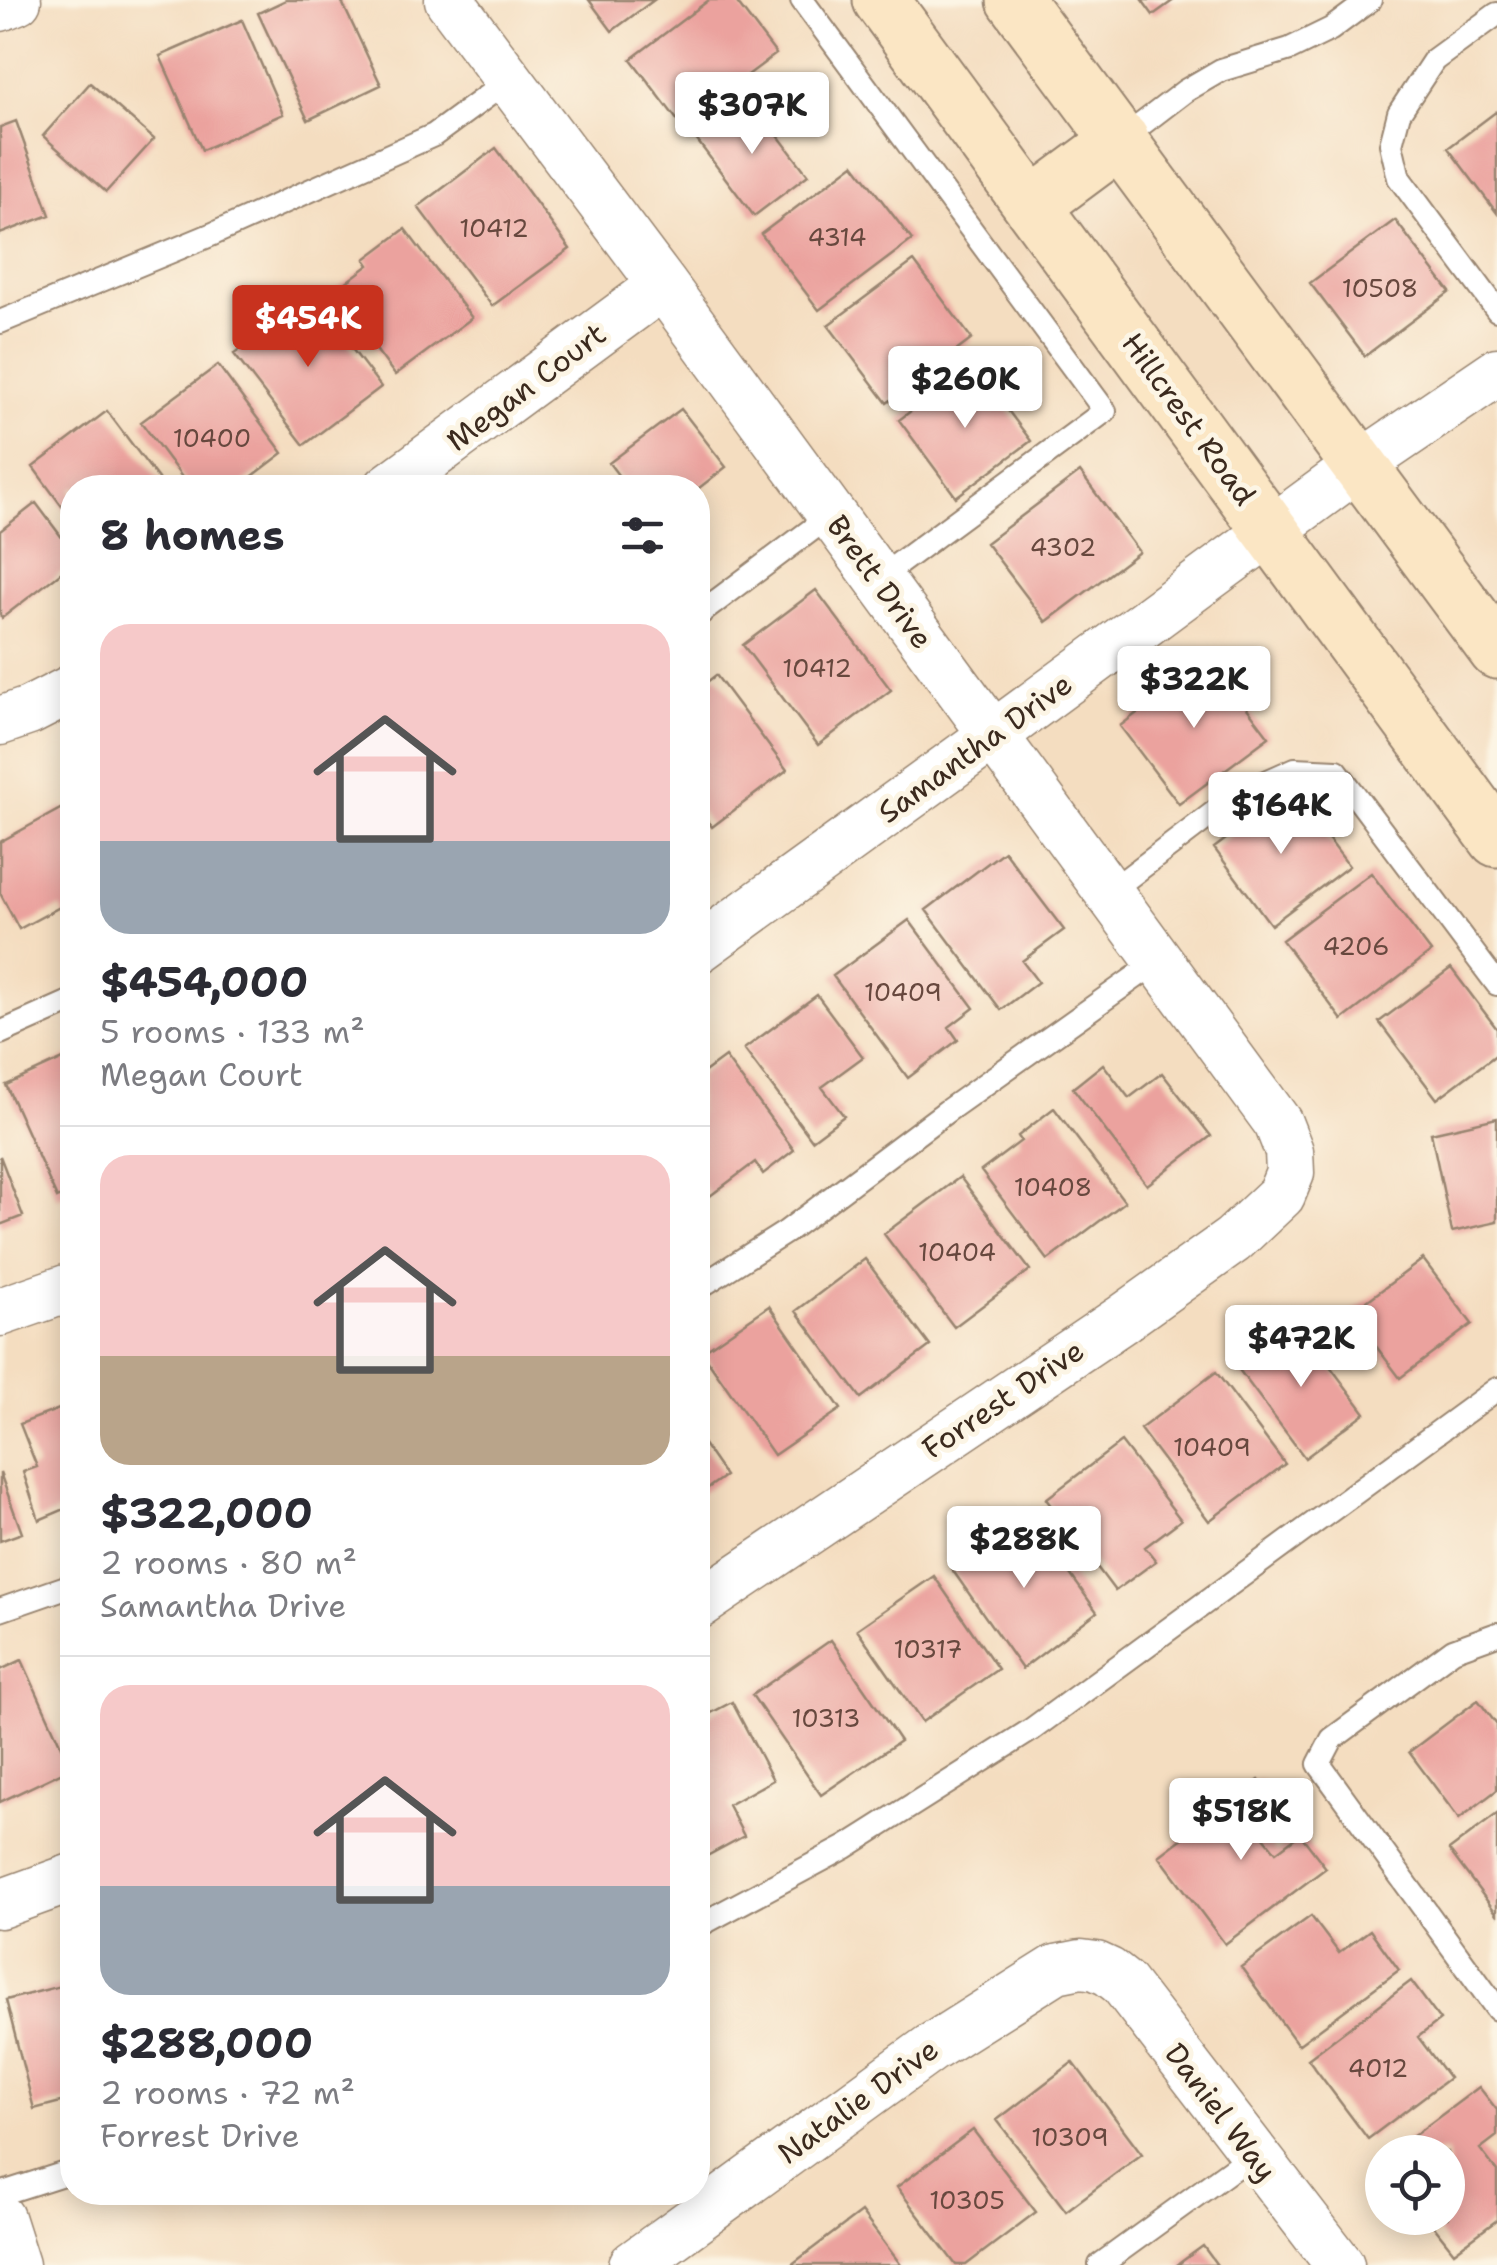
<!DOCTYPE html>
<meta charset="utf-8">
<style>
:root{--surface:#fff;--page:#f2f2f3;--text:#2b2b33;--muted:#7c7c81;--line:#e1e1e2;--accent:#c8321e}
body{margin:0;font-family:"Shantell Sans",sans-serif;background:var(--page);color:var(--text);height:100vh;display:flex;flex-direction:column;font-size:38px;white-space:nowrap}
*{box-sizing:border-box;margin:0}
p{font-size:32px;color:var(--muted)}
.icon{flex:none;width:55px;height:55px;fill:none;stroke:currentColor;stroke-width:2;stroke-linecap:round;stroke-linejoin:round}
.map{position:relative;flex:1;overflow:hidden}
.side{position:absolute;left:60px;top:475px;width:650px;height:1730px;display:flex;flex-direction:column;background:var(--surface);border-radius:40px;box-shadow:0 5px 25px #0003}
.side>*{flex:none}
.tools{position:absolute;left:1365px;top:2135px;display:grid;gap:20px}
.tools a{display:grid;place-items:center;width:100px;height:100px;border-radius:50%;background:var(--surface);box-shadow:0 5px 25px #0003;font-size:50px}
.price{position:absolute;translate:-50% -85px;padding:0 22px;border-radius:10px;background:#fff;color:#222;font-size:32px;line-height:65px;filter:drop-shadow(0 2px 5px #0008)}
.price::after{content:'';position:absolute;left:50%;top:60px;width:30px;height:22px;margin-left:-15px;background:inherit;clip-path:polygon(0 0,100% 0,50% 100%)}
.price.current{background:var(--accent);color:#fff}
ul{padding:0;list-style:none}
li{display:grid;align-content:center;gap:20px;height:530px;padding:0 40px}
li+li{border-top:2px solid var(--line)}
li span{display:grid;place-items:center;height:310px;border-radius:30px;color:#555}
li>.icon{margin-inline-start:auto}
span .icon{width:180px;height:180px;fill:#fffc;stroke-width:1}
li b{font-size:42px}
h2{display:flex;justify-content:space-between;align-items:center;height:120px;padding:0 40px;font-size:42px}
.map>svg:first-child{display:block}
</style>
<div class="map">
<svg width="1497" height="2265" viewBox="0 0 1497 2265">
<rect width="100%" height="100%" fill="#fcf5e5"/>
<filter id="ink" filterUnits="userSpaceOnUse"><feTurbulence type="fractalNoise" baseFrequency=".01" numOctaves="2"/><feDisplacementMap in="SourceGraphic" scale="20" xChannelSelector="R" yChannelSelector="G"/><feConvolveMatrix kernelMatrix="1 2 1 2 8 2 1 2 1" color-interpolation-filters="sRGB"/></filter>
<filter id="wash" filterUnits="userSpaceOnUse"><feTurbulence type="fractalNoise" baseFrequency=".0048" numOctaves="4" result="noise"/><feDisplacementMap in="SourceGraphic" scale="40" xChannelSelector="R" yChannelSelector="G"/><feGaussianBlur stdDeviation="2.25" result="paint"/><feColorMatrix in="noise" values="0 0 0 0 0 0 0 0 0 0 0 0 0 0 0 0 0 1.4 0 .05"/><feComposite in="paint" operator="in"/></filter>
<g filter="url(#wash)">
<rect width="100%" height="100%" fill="#f4ddc0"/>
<g id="blocks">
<path fill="#eba29e" d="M286,0h55l40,85 -73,35 -50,-107z
M589,0h65l-42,31z
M709,0h26l41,54 -95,71 -50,-66z
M1142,0h32l-21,15z
M242,20l41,94 -81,36 -42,-94z
M90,83l64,56 -48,53 -63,-56z
M750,99l58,76 -54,41 -58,-77z
M1497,111v102l-49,-65z
M16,121l34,94 -50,19v-107z
M496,148l74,101 -78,57 -74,-99z
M854,164l58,76 -93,70 -58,-76z
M1395,220l55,72 -85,64 -55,-73z
M405,229l67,89 -77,57 -62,-83 36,-27 -4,-6z
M914,261l58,78 -85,64 -59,-78z
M312,296l69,91 -77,58 -70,-91z
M973,364l58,77 -75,56 -57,-77z
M218,365l65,88 -46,35h-47l-49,-66z
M681,409l45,58 -27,21h-71l-19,-25z
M107,411l58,77h-93v32l-39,-53z
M1080,472l59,80 -93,70 -60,-79z
M36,503l36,48v13l-70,54 -2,-3v-84z
M816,590l75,100 -73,55 -75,-100z
M1209,658l60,79 -90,67 -59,-78z
M716,675l71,95 -75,57 -14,-19v-119z
M1291,790l58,76 -78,59 -57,-77z
M64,807l8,15v97l-4,3 -8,-15 -41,22 -19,-36v-51z
M1004,851l60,79 -42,31 16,21 -37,28 -75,-100z
M1371,873l60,79 -89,68 -60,-80z
M909,920l65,88 -25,19 9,13 -50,38 -75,-102z
M1451,968l46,61v25l-60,45 -58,-77z
M817,995l46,62 -41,30 22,29 -32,24 -68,-91z
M72,1055v136l-15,7 -51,-113z
M725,1057l69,93 -31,24 -8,-12 -45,34 -12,-17v-102z
M1103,1064l26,34 33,-25 49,63 -64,49 -74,-97z
M1054,1108l71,94 -77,58 -67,-89 40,-30 -3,-5z
M1497,1118v104l-45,10 -21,-99z
M0,1156l23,60 -23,9z
M960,1177l70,93 -76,57 -70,-93z
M865,1259l65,87 -69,52 -65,-87z
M1423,1259l49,65 -72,54 -49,-65z
M769,1306l72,103 -67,46 -72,-103z
M1297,1322l68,91 -60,45 -68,-91z
M1216,1372l69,92 -76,57 -69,-92z
M72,1404v102l-33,14 -16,-48 14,-5 -17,-43z
M698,1437l27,39 -27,19z
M1121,1442l60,78 -36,27 11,14 -41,30 -69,-92z
M0,1473l22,60 -22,8z
M1027,1513l70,99 -75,57 -71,-101z
M934,1576l64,93 -76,53 -65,-93z
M831,1640l69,101 -79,54 -69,-100z
M22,1660l49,108 -71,34v-132z
M1478,1700l19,25v65l-38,29 -50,-67z
M732,1702l41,78 -45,25 16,31 -39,21 -7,-15v-122z
M1259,1780l30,39 -25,18 12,15 24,-18 26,34 -101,76 -66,-88z
M1497,1814v100l-48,-64z
M1311,1916l28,37 31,-23 29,40 -101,75 -57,-78z
M1411,1981l29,39 -22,17 31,41 -81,61 -60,-80z
M72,1983v116l-38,10 -28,-109z
M1073,2062l69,92 -76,57 -69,-91z
M1479,2087l18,23v26l-17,13 17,22v49l-43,32 -27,-34h21v-66h-56z
M973,2130l63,82 -70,53h-10l-59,-78z
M861,2212l40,53h-110z
M1203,2246l14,19h-40z"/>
</g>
</g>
<g filter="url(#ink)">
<use href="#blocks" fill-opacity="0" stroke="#98846f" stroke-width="2.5"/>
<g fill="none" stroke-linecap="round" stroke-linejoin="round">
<g stroke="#98846f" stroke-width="26">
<path id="service" d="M802,0l303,411 -227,168
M1497,14l-63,46 -35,53 -8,31 8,34 98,132
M1121,140l64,-49 36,-21 69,-21 41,-20 39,-29
M0,322l213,-88 221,-99 75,-55
M698,615l133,-100
M1108,893l129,-98 58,-26 42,2 160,213
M0,1033l72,-32
M698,1288l88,-56 161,-121 211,-150
M0,1610l72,-25
M1497,1634l-44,16 -121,89 -13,25 178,245
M698,1926l148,-79 185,-117 466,-341
M0,2194l72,-23
M1100,2265l153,-111"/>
</g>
<g stroke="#98846f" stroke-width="51">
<path id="minor" d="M449,0l214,285 615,838 11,28 1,22 -9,22 -48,45 -112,80 -423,285
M0,7l17,-7
M388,488l275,-203
M0,721l29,-10 43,-22
M698,949l294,-213 368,-271 137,-93
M0,1312l72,-25
M0,1904l72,-26
M0,2218l15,47
M633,2265l298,-217 125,-79 25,-5 15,2 13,6 14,11 217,282"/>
</g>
<g stroke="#98846f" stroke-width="59">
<path id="secondary" d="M881,0l616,839
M1015,0l482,651
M1032,206l89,-66"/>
</g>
<use href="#service" stroke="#fff" stroke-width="22"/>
<use href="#minor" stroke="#fff" stroke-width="48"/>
<use href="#secondary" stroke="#fbe6c4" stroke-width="55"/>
</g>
</g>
<g text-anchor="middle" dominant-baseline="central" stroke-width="10" stroke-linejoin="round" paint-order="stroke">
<g font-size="25" fill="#67483e">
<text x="494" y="228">10412</text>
<text x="837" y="237">4314</text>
<text x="1380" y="288">10508</text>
<text x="212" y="438">10400</text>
<text x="1063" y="547">4302</text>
<text x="817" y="668">10412</text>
<text x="1356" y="946">4206</text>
<text x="903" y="992">10409</text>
<text x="1053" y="1187">10408</text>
<text x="957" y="1252">10404</text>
<text x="1212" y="1447">10409</text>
<text x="928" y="1649">10317</text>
<text x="826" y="1718">10313</text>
<text x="1378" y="2068">4012</text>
<text x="1070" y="2137">10309</text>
<text x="967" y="2200">10305</text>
</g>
<g font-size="30" fill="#3b2a1e" stroke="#fcf5e5">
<text transform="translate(526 387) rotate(-37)">Megan Court</text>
<text transform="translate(1189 419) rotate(54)">Hillcrest Road</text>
<text transform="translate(880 582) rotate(54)">Brett Drive</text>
<text transform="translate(975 748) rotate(-36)">Samantha Drive</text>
<text transform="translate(1003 1399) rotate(-34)">Forrest Drive</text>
<text transform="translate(858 2101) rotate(-36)">Natalie Drive</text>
<text transform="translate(1221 2112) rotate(53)">Daniel Way</text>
</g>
</g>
</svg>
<div class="tools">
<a><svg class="icon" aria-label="locate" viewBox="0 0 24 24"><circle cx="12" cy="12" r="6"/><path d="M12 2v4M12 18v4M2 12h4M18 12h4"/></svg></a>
</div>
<b class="price" style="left:752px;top:157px">$307K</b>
<b class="price current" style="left:308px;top:370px">$454K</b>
<b class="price" style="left:965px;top:431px">$260K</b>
<b class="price" style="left:1194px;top:731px">$322K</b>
<b class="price" style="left:1281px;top:857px">$164K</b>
<b class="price" style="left:1301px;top:1390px">$472K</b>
<b class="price" style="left:1024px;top:1591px">$288K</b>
<b class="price" style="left:1241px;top:1863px">$518K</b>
<section class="side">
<h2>8 homes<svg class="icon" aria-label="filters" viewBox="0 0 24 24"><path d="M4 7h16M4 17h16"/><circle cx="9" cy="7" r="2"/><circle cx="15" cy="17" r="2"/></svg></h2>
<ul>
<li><span style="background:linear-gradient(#f6c9c9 70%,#9aa5b1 0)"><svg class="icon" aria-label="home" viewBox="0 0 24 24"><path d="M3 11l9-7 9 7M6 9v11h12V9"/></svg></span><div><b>$454,000</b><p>5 rooms · 133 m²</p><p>Megan Court</p></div></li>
<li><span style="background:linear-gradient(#f6c9c9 65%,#b9a48a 0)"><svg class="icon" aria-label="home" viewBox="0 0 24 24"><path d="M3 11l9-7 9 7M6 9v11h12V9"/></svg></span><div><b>$322,000</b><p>2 rooms · 80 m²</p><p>Samantha Drive</p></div></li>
<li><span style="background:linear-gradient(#f6c9c9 65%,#9aa5b1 0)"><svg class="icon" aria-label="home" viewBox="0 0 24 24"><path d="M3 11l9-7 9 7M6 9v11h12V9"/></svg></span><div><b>$288,000</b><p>2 rooms · 72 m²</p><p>Forrest Drive</p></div></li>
</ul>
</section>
</div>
